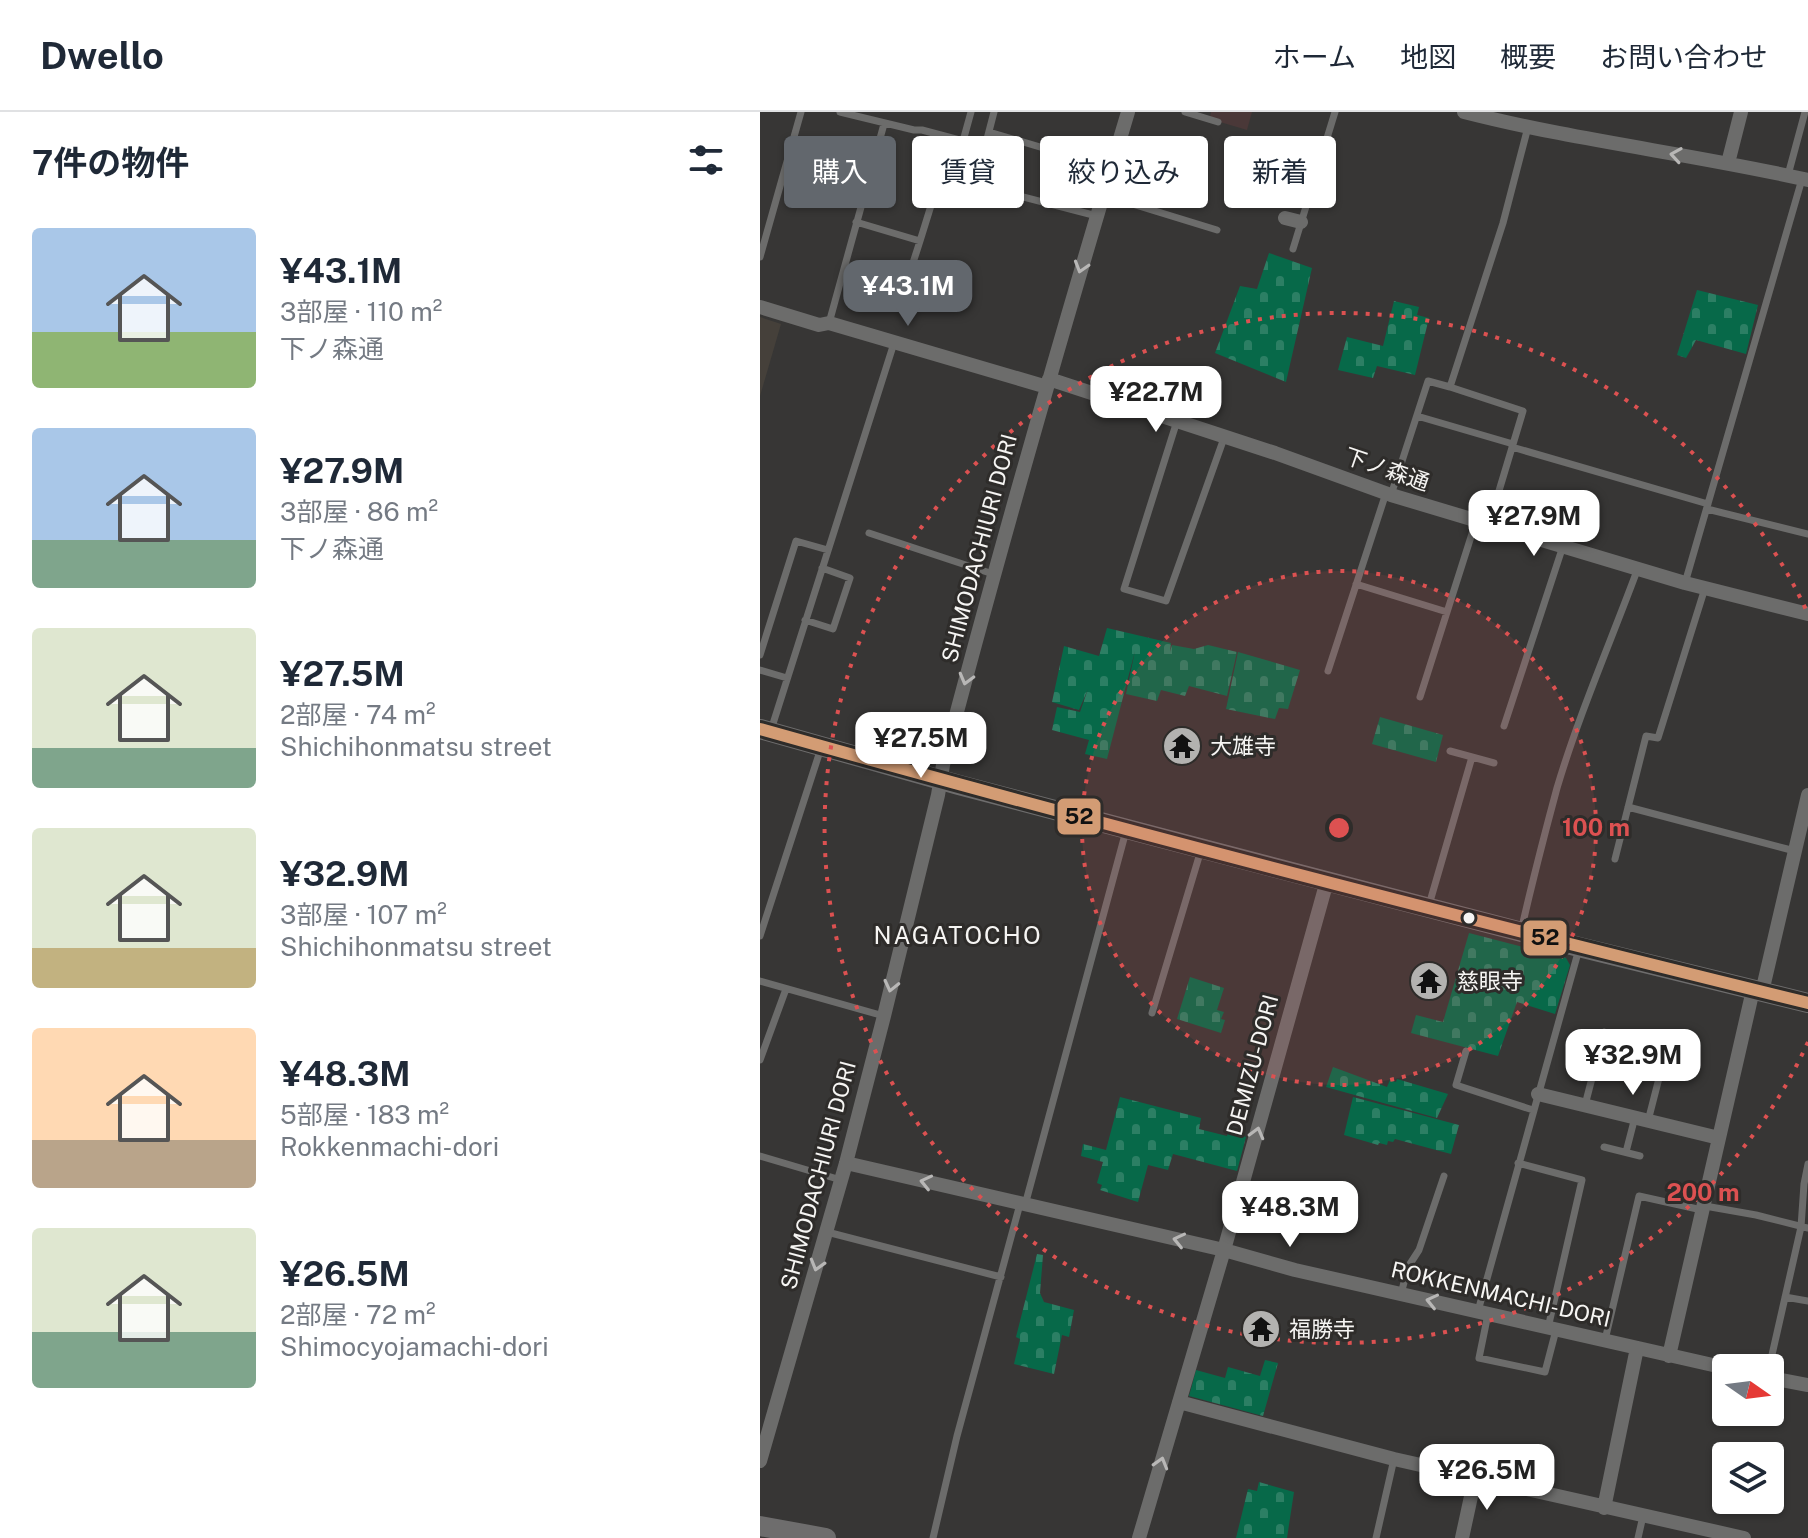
<!DOCTYPE html>
<html lang="ja">
<meta charset="utf-8">
<style>
:root{--surface:#fff;--page:#f2f2f3;--text:#1f2937;--muted:#747a83;--line:#e0e1e3;--accent:#62676d}
body{margin:0;font-family:"Public Sans","Noto Sans JP",sans-serif;background:var(--page);color:var(--text);height:100vh;display:flex;flex-direction:column;font-size:30px;white-space:nowrap}
*{box-sizing:border-box;margin:0}
p{font-size:26px;color:var(--muted)}
.icon{flex:none;width:44px;height:44px;fill:none;stroke:currentColor;stroke-width:2;stroke-linecap:round;stroke-linejoin:round}
.map{position:relative;flex:1;overflow:hidden}
.details{display:flex;flex-direction:column;background:var(--surface);width:760px}
.details>*{flex:none}
.banner{position:absolute;left:24px;top:24px;width:760px;height:72px;display:flex;gap:16px}
.needle{width:52px;rotate:104deg}
.fabs{position:absolute;left:952px;top:1242px;display:grid;gap:16px}
.fabs a{display:grid;place-items:center;width:72px;height:72px;border-radius:8px;background:var(--surface);box-shadow:0 2px 6px #0004;font-size:40px}
.price{position:absolute;translate:-50% -68px;padding:0 18px;border-radius:16px;background:#fff;color:#222;font-size:26px;line-height:52px;filter:drop-shadow(0 2px 4px #0008)}
.price::after{content:'';position:absolute;left:50%;top:48px;width:24px;height:18px;margin-left:-12px;background:inherit;clip-path:polygon(0 0,100% 0,50% 100%)}
.price.on{background:var(--accent);color:#fff}
ul{padding:0;list-style:none}
li{display:flex;align-items:center;gap:24px;height:200px;padding:0 32px}
li span{display:grid;place-items:center;flex:none;width:224px;height:160px;border-radius:8px;color:#555}
li>.icon{margin-inline-start:auto}
span .icon{width:96px;height:96px;fill:#fffc;stroke-width:1}
li b{font-size:34px}
h2{display:flex;justify-content:space-between;align-items:center;height:96px;padding:0 32px;font-size:34px}
.tag{padding:0 28px;border-radius:8px;background:var(--surface);box-shadow:0 2px 6px #0004;font-size:28px;line-height:72px}
.tag.on{background:var(--accent);color:#fff}
header{display:flex;align-items:center;gap:48px;box-sizing:border-box;height:112px;padding:0 40px;background:var(--surface);border-bottom:2px solid var(--line)}
header strong{font-size:38px}
nav{display:flex;gap:44px;margin-inline-start:auto;font-size:28px}
main{display:flex;flex:1;min-height:0}
.map>svg:first-child{display:block}
</style>
<header>
<strong>Dwello</strong>
<nav><a>ホーム</a><a>地図</a><a>概要</a><a>お問い合わせ</a></nav>
</header>
<main>
<section class="details">
<h2>7件の物件<svg class="icon" aria-label="filters" viewBox="0 0 24 24"><path d="M4 7h16M4 17h16"/><circle cx="9" cy="7" r="2"/><circle cx="15" cy="17" r="2"/></svg></h2>
<ul>
<li><span style="background:linear-gradient(#a9c7e8 65%,#8fb573 0)"><svg class="icon" aria-label="home" viewBox="0 0 24 24"><path d="M3 11l9-7 9 7M6 9v11h12V9"/></svg></span><div><b>¥43.1M</b><p>3部屋 · 110 m²</p><p>下ノ森通</p></div></li>
<li><span style="background:linear-gradient(#a9c7e8 70%,#7fa58c 0)"><svg class="icon" aria-label="home" viewBox="0 0 24 24"><path d="M3 11l9-7 9 7M6 9v11h12V9"/></svg></span><div><b>¥27.9M</b><p>3部屋 · 86 m²</p><p>下ノ森通</p></div></li>
<li><span style="background:linear-gradient(#dfe7d0 75%,#7fa58c 0)"><svg class="icon" aria-label="home" viewBox="0 0 24 24"><path d="M3 11l9-7 9 7M6 9v11h12V9"/></svg></span><div><b>¥27.5M</b><p>2部屋 · 74 m²</p><p>Shichihonmatsu street</p></div></li>
<li><span style="background:linear-gradient(#dfe7d0 75%,#c2b280 0)"><svg class="icon" aria-label="home" viewBox="0 0 24 24"><path d="M3 11l9-7 9 7M6 9v11h12V9"/></svg></span><div><b>¥32.9M</b><p>3部屋 · 107 m²</p><p>Shichihonmatsu street</p></div></li>
<li><span style="background:linear-gradient(#ffd9b3 70%,#b9a48a 0)"><svg class="icon" aria-label="home" viewBox="0 0 24 24"><path d="M3 11l9-7 9 7M6 9v11h12V9"/></svg></span><div><b>¥48.3M</b><p>5部屋 · 183 m²</p><p>Rokkenmachi-dori</p></div></li>
<li><span style="background:linear-gradient(#dfe7d0 65%,#7fa58c 0)"><svg class="icon" aria-label="home" viewBox="0 0 24 24"><path d="M3 11l9-7 9 7M6 9v11h12V9"/></svg></span><div><b>¥26.5M</b><p>2部屋 · 72 m²</p><p>Shimocyojamachi-dori</p></div></li>
</ul>
</section>
<div class="map">
<svg width="1048" height="1426" viewBox="0 0 1048 1426">
<defs>
<pattern id="cemetery-stones" width="16" height="16" patternUnits="userSpaceOnUse" patternTransform="scale(2)"><rect width="16" height="16" fill="#076949"/><path d="M2 7V4a2 2 0 0 1 4 0v3zM10 15v-3a2 2 0 0 1 4 0v3z" fill="#2c7f64"/></pattern>
</defs>
<rect width="100%" height="100%" fill="#373635"/>
<path fill="#4a3838" d="M451,0h41l-5,18 -27,-8 -10,-5z"/>
<path fill="#45403a" d="M0,205l21,7 -21,72z"/>
<path fill="url(#cemetery-stones)" d="M509,141l43,15 -26,114 -71,-29 25,-67 17,3z
M937,178l61,15 -12,49 -50,-14 -10,18 -9,-3z
M634,189l25,6 -2,8 12,3 -14,57 -38,-9 -4,12 -35,-8 9,-33 36,9z
M347,516l64,15 -1,9 2,-7 22,4 14,-4 29,7 -10,44 -38,-10 -4,10 -24,-6 -4,11 -31,-7 9,-43 -28,108 -22,-5 4,-14 -37,-10 5,-23 23,5 8,-23 -9,21 -27,-8 12,-56 35,10z
M478,540l62,18 -12,39 -9,-1 -4,11 -49,-10z
M620,605l63,18 -7,27 -64,-18z
M709,821l97,25 4,7 -15,49 -38,-12 -19,54 -87,-23 5,-18 27,7z
M430,865l34,11 -7,22 7,2 -3,7 4,1 -4,13 -44,-14z
M573,955l54,20 3,-7 6,2 1,-3 51,15 -11,24 -111,-31z
M360,985l81,21 -2,11 28,7 1,-4 18,5 -9,34 -64,-17 -5,16 -20,-5 -10,37 -38,-12 2,-5 -5,-2 6,-21 -22,-6 2,-12 23,6z
M593,985l106,28 -8,29 -56,-15 -2,3 -5,-1 -1,4 -8,-2 -1,2 -34,-10z
M277,1142l6,1 -3,38 4,9 30,8 -5,27 -7,-2 -8,39 -40,-10 6,-25 -4,-2z
M505,1248l13,3 -15,53 -74,-20 7,-26 29,8 3,-11 32,9z
M499,1370l35,10 -7,46h-51l12,-49 9,2z"/>
<g fill="none" stroke-linecap="round" stroke-linejoin="round">
<path stroke="#6c6c6b" stroke-width="7" d="M80,0l74,18h8l30,8 -32,103 -64,-19
M425,0l33,10
M229,20l122,36
M192,26l11,3 8,-29
M227,27l7,-27
M1028,63l17,-63
M232,77l105,27
M343,83l114,35
M533,137l42,-137
M0,145l41,-145
M141,188l19,-59
M69,211l55,-199
M657,304l96,28
M417,309l-53,168 42,12 58,-163
M752,335l196,57
M631,383l37,-114 22,6
M947,397l101,25
M729,412l34,-113 -73,-24 53,-164 25,-96
M109,421l124,41
M925,471l117,-404
M596,472l91,28
M45,508l28,9 17,-51 -28,-10
M0,543l36,-114 32,9
M0,558l27,8
M568,559l58,-178
M660,585l56,-176
M744,614l59,-180
M11,618l123,-387
M690,639l44,12
M868,695l167,44
M855,747l31,-123 12,2 47,-150
M669,793l43,-148
M761,819c11,-48 23,-95 36,-143 22,-74 54,-147 81,-220
M0,824l61,-188
M0,869l124,35
M392,901l49,-163
M706,939l-10,34 77,25
M0,948l26,-71
M825,993l19,-73
M888,1009l19,-74
M844,1035l36,9
M866,1040l9,-35
M0,1044l81,24
M758,1051l64,17 -34,148
M265,1093l101,-374
M945,1094l51,9 52,13
M67,1120l174,45
M641,1182l7,-27 11,-17 25,-74
M1025,1185l23,4
M718,1199l101,-362
M728,1202l-9,44 66,14 11,-42
M845,1228l34,-144 63,14
M1009,1256l32,-141 3,-43 4,-20
M173,1426l24,-102 63,-232
M616,1426l18,-79
M878,1426l5,-22"/>
<path stroke="#6c6c6b" stroke-width="14" d="M704,0c113,29 230,42 344,68
M968,51l13,-51
M525,106l16,4
M0,195l59,18 10,-2 218,64
M289,267l226,74 116,42 294,88 123,31
M1002,880l46,-197
M778,982l181,44
M86,1051l378,87 71,20 431,98
M909,1244l84,-366
M1010,1266l38,7
M419,1290l215,57 350,79
M0,1349l86,-298 38,-147 54,-221 5,-30c57,-219 120,-436 185,-653
M844,1396l33,-160
M379,1426l85,-288 103,-369
M702,1426l13,-60"/>
<path stroke="#6e6d6d" stroke-width="20" d="M0,617l199,56 168,44 452,118 229,56
M0,1414l66,12"/>
<g stroke="#2e2c2a" stroke-width="18">
<path id="bus-1" d="M0,617c348,98 697,188 1048,274"/>
</g>
<use href="#bus-1" stroke="#d39c74" stroke-width="12"/>
</g>
<defs><path id="oneway-chevron" d="M-2-3.5L2.5 0L-2 3.5" fill="none" stroke-width="1.6" stroke-linecap="round" stroke-linejoin="round" transform="scale(2)"/></defs>
<g stroke="#b8b7b6">
<use href="#oneway-chevron" transform="translate(916 43) rotate(-171)"/>
<use href="#oneway-chevron" transform="translate(321 155) rotate(107)"/>
<use href="#oneway-chevron" transform="translate(206 567) rotate(105)"/>
<use href="#oneway-chevron" transform="translate(131 874) rotate(103)"/>
<use href="#oneway-chevron" transform="translate(497 1021) rotate(-75)"/>
<use href="#oneway-chevron" transform="translate(166 1070) rotate(-167)"/>
<use href="#oneway-chevron" transform="translate(419 1128) rotate(-167)"/>
<use href="#oneway-chevron" transform="translate(57 1153) rotate(106)"/>
<use href="#oneway-chevron" transform="translate(672 1189) rotate(-167)"/>
<use href="#oneway-chevron" transform="translate(401 1351) rotate(-74)"/>
</g>
<circle cx="579" cy="716" r="257" fill="#dc5151" fill-opacity=".12"/>
<g fill="none" stroke="#dc5151" stroke-width="4" stroke-dasharray="4 8">
<circle cx="579" cy="716" r="257"/>
<path d="M1048 930A515 515 0 1 1 1048 502"/>
</g>
<defs>
<g id="temple-disc" transform="scale(2)"><circle r="9.5" fill="#b3b2b0" stroke="#2e2c2a"/><path d="M0-6L5-2H3V0L6.5 2.5H4V6H1.5V3h-3V6H-4V2.5H-6.5L-3 0V-2H-5Z" fill="#111"/></g>
</defs>
<g fill-rule="evenodd">
<use href="#temple-disc" x="422" y="634"/>
<use href="#temple-disc" x="669" y="869"/>
<use href="#temple-disc" x="501" y="1217"/>
</g>
<circle fill="#f6f5f3" stroke="#2e2c2a" stroke-width="3" cx="709" cy="806" r="7"/>
<g text-anchor="middle" dominant-baseline="central" stroke-width="6" stroke-linejoin="round" paint-order="stroke">
<g font-size="22" fill="#f6f5f3" stroke="#2e2c2a">
<text transform="translate(627 357) rotate(19)">下ノ森通</text>
<text transform="translate(219 436) rotate(-75)">SHIMODACHIURI DORI</text>
<text transform="translate(492 953) rotate(-75)">DEMIZU-DORI</text>
<text transform="translate(58 1063) rotate(-75)">SHIMODACHIURI DORI</text>
<text transform="translate(741 1182) rotate(13)">ROKKENMACHI-DORI</text>
</g>
<g font-size="22" fill="#f6f5f3" stroke="#2e2c2a" text-anchor="start">
<text x="450" y="634">大雄寺</text>
<text x="697" y="869">慈眼寺</text>
<text x="529" y="1217">福勝寺</text>
</g>
<g font-size="24" letter-spacing="2" fill="#f6f5f3" stroke="#2e2c2a">
<text x="198" y="823">NAGATOCHO</text>
</g>
</g>
<circle cx="579" cy="716" r="12" fill="#dc5151" stroke="#2e2c2a" stroke-width="4"/>
<g font-size="24" text-anchor="middle" font-weight="bold" fill="#dc5151" stroke="#2e2c2a" stroke-width="6" stroke-linejoin="round" paint-order="stroke">
<text x="836" y="724">100 m</text>
<text x="943" y="1089">200 m</text>
</g>
<g stroke="#2e2c2a" stroke-width="3">
<rect x="296" y="685" width="46" height="39" rx="8" fill="#d39c74"/>
<rect x="762" y="807" width="46" height="38" rx="8" fill="#d39c74"/>
</g>
<g font-size="22" text-anchor="middle" font-weight="bold" fill="#111">
<text x="319" y="712">52</text>
<text x="785" y="833">52</text>
</g>
</svg>
<div class="fabs">
<a><svg class="needle" viewBox="-14 -14 28 28"><path d="M0-13l5 13h-10z" fill="#e53935"/><path d="M0 13l5-13h-10z" fill="#747a83"/></svg></a>
<a><svg class="icon" aria-label="layers" viewBox="0 0 24 24"><path d="M12 4l9 5-9 5-9-5zM3 14l9 5 9-5"/></svg></a>
</div>
<b class="price on" style="left:148px;top:216px">¥43.1M</b>
<b class="price" style="left:396px;top:322px">¥22.7M</b>
<b class="price" style="left:774px;top:446px">¥27.9M</b>
<b class="price" style="left:161px;top:668px">¥27.5M</b>
<b class="price" style="left:873px;top:985px">¥32.9M</b>
<b class="price" style="left:530px;top:1137px">¥48.3M</b>
<b class="price" style="left:727px;top:1400px">¥26.5M</b>
<div class="banner">
<a class="tag on">購入</a>
<a class="tag">賃貸</a>
<a class="tag">絞り込み</a>
<a class="tag">新着</a>
</div>
</div>
</main>
